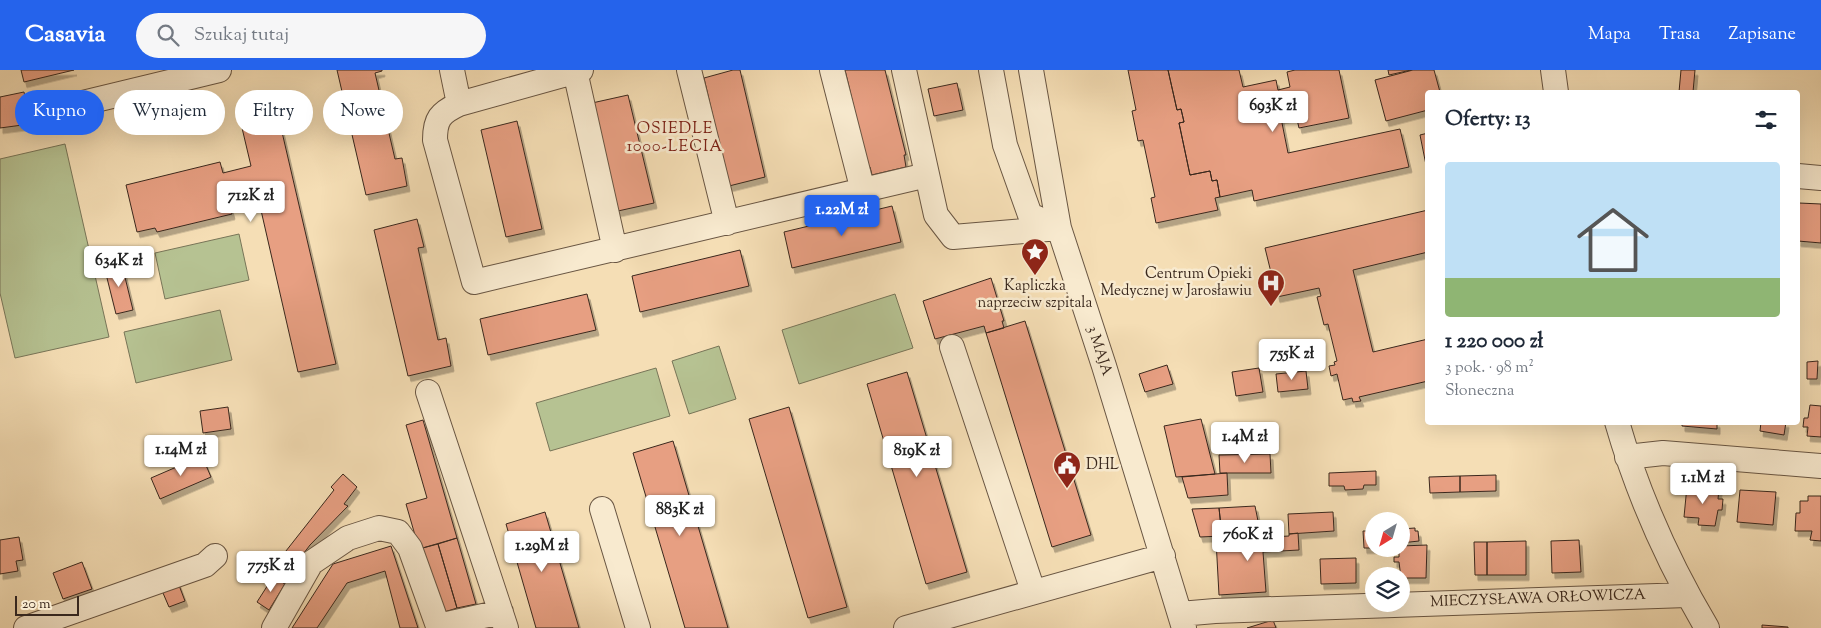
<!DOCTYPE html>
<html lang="pl">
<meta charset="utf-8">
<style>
:root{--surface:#fff;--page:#f6f6f7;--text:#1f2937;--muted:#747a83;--accent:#2563eb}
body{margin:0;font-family:"Sorts Mill Goudy",serif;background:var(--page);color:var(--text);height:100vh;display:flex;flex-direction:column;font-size:19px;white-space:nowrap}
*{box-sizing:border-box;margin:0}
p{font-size:16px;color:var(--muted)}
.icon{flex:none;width:28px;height:28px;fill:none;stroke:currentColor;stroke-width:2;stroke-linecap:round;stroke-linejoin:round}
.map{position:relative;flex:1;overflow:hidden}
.details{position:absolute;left:1425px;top:20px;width:375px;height:335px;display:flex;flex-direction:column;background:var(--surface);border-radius:5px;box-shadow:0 5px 20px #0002}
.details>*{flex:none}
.guide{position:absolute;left:15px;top:20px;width:475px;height:45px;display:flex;gap:10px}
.needle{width:32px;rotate:217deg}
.controls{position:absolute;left:1365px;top:442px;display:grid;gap:10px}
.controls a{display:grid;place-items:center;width:45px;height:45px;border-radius:50%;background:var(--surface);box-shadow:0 5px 20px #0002;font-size:25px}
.scale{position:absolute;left:15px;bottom:12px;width:64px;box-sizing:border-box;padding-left:5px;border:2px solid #3a281d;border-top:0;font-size:14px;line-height:18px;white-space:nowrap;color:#3a281d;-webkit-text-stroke:4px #f8eacf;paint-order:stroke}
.price{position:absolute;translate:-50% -42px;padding:0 11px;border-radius:5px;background:#fff;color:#222;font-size:16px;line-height:32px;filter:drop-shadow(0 1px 2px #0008)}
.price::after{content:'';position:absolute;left:50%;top:30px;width:15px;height:11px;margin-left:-8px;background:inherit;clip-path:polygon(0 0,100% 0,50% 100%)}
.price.on{background:var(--accent);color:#fff}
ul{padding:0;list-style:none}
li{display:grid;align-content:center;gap:10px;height:265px;padding:0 20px}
li span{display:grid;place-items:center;height:155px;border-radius:5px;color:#555}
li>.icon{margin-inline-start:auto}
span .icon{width:90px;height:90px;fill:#fffc;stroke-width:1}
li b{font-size:21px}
h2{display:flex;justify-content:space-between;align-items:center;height:60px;padding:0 20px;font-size:21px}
.tag{padding:0 18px;border-radius:22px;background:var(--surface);box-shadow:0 5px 20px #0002;font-size:18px;line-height:45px}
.tag.on{background:var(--accent);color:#fff}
header{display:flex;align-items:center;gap:30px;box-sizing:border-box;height:70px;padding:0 25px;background:var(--accent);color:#fff}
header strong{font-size:24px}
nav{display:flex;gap:28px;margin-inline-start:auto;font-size:18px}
.search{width:350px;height:45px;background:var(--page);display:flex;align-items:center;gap:12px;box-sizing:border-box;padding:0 18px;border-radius:28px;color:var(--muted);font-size:19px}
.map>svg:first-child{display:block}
</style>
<header>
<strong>Casavia</strong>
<div class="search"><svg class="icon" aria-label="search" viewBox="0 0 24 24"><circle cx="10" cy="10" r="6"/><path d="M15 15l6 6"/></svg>Szukaj tutaj</div>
<nav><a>Mapa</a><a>Trasa</a><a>Zapisane</a></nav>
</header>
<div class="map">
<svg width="1821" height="558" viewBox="0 0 1821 558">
<defs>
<filter id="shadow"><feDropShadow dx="3" dy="5.5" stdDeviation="0" flood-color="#0004"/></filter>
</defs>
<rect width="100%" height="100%" fill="#f5deb5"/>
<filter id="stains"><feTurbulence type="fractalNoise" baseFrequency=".004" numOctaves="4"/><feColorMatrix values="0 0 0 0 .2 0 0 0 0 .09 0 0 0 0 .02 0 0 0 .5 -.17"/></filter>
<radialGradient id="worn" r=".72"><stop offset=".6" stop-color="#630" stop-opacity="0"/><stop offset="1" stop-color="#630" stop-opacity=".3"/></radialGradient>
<path fill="#b6c292" stroke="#787558" d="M65,74l44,193 -94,21 -15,-65v-134z
M239,164l10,46 -84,19 -10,-46z
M895,224l18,54 -114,36 -17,-54z
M220,240l12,50 -96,23 -12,-51z
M719,276l17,53 -47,15 -17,-53z
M656,298l14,48 -120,35 -14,-48z"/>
<path fill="#e79f82" stroke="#3a281d" filter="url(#shadow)" d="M21,0h53l-50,12z
M337,0h45v1l-7,2 20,86 7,-1 5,28 -41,9z
M733,0h7l25,107 -36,9 -25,-108z
M845,0h40l21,85h-2l2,12 -34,8 -2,-8h-2z
M1128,0h40l9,40 4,-1 3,13 -5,1 11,52 20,-4 2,10 5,-1 3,17 -5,1 3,12 -62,13 -5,-25 4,-1 -12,-57 -5,1 -6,-30 4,-1z
M1168,0h71l4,17 33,-7 2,10 12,-3 -3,-15 8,-2h44l10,48 -50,10 -3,-13 -15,3 7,35 112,-24 9,38 -155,34 -2,-11 -32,7 -3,-17 -5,1 -2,-10 -20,4 -11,-52 5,-1 -3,-13 -4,1z
M1388,0h23l-22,5z
M1413,0h21l6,22h-12v18l-42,11 -11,-41z
M1681,0h14l-2,22h-14z
M957,13l6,27 -29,6 -6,-27z
M24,22l6,32 -30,4v-31z
M628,25l26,108 -36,8 -26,-108z
M275,32l61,262 -38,8 -43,-188 -29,7 6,23 -75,18 -2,-4 -18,4 -11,-47 94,-23 3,11 28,-7 -13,-55z
M517,51l25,108 -36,8 -25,-107z
M1428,63v31l-2,1 -6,-30z
M1799,133l22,1v39l-23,-2z
M892,136l9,36 -109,26 -8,-36z
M1428,140v42l-75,18 20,82 55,-13v42l-69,16 2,4 -8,1 -1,-4 -9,2 -6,-26 -6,2 -2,-10 6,-1 -1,-3 3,-1 -9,-37 -4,1 -7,-28 4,-1 -2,-8 -42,9 -12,-49z
M417,149l7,28 -6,1 20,92 8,-2 5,28 -43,10 -34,-146z
M740,180l9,36 -109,26 -8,-36z
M121,191l12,49 -17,4 -12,-48z
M991,208l13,43h-2l2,7 -18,5 -2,-7 -49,13 -12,-38z
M587,224l9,36 -108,25 -8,-36z
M1025,251l66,214 -39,12 -66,-214z
M1818,291l-1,18h-10v-17z
M1167,295l6,19 -28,8 -6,-18z
M1259,298l4,24 -27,4 -4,-24z
M1306,301l2,18 -30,3 -2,-18z
M907,302l60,200 -41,12 -59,-200z
M1810,335l11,1v31l-14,-1 1,-9h-5l1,-9h4z
M228,337l3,22 -28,4 -3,-22z
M789,337l58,200 -39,11 -59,-199z
M1201,349l14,55 -39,3 -12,-51z
M423,350l34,118 -38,11 -13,-45 21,-6 -21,-73z
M1682,352h35v7l-35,-3z
M1761,352h25l-2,13 -24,-4z
M673,371l55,187h-43l-52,-175z
M1270,384l1,19h-51l-1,-18z
M202,386l9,21 -51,22 -9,-21z
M1376,401v14h-12l-1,4 -18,1 -1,-4h-15v-13z
M1227,403l1,22 -40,3 -6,-21z
M343,404l14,13 -13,17 4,2 -38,39 -16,21 -12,-10 52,-66 -3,-3z
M1496,405v16l-36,1v-16z
M1460,406v16l-30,1 -1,-16z
M1687,416l32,3 -1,10h5l-1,11h-4l-3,16 -17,-1 1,-7 -15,-1z
M1740,420l36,2 -3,33 -36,-3z
M1808,426h13v45l-11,-1 2,-9h-17l1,-18h4v-12h8z
M1255,436l3,15 -18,3 1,10 -19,2 -3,-28z
M1219,438l3,28 -22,1 -8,-28z
M545,442l34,116h-43l-30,-104z
M1333,442l1,19 -45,3 -1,-20z
M1415,458v3h3l1,10 -18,2v-14z
M1363,461h11v17h-10z
M1298,463l1,17 -36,2 3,40 -47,3 -3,-55 73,-4v-2z
M19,467l4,23 -7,1 2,10 -18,3v-34z
M457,468l19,66 -19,4 -19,-64z
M1579,470l2,32 -29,1 -1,-32z
M1526,471v34h-39v-33z
M1474,472h13v33h-12z
M438,474l19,64 -19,6 -19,-65z
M1427,475l-1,33h-25l-2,-16h-5v-5h5v-8h2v-3z
M391,476l27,82h-18l-15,-57 -38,12 -30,45h-25l41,-64z
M1356,488v25l-35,1 -1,-25z
M82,492l10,27 -29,10 -10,-26z
M273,507l12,7 -16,26 -12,-8z
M177,510l8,21 -16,6 -9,-21z
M1273,550l3,8h-29z
M1762,555l26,2v1h-26z"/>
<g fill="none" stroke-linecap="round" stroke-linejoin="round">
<g stroke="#695643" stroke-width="26">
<path id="minor" d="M452,0l7,34
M581,0l-122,34c-19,9 -24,15 -24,36l39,142 453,-107
M689,0l38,153
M832,0l31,121
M904,0l32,145 17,22 106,-9
M991,0l14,75 25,70 27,12
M1031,0l28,158 45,138 80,262
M1553,0l3,22
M575,1l40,179
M54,40l165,-40
M1798,106l23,2
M952,277l81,244
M428,322l78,236
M1617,352c21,73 52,142 90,206
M1627,387l36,-4 158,13
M602,439l36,119
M1180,544l35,-3 472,-16
M26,558l179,-63 10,-9
M274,558l37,-65 37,-25 31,-10 19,4 12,16 28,78 63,-14
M906,558l257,-72"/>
</g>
<use href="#minor" stroke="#f8eacf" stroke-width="24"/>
</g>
<defs>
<g id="sight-pin" transform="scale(1.4375)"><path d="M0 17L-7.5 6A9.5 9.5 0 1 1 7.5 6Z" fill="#8f2418" stroke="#f8eacf"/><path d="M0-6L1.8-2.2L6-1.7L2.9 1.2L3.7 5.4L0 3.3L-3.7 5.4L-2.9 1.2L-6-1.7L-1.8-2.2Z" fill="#fff"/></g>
<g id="hospital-pin" transform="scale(1.4375)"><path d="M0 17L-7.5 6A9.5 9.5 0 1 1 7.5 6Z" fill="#8f2418" stroke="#f8eacf"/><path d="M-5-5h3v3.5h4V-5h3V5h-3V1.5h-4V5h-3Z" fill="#fff"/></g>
<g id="civic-pin" transform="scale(1.4375)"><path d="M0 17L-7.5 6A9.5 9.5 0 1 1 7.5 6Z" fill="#8f2418" stroke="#f8eacf"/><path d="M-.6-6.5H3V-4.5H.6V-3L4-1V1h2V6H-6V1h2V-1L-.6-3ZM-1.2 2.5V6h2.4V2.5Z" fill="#fff"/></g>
</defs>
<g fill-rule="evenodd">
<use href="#sight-pin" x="1035" y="182"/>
<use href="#hospital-pin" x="1271" y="213"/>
<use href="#civic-pin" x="1067" y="395"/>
</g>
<g text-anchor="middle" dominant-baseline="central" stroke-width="5" stroke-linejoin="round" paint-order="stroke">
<g font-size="15" fill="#3a281d" stroke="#f8eacf" text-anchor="end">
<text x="1252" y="204">Centrum Opieki<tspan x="1252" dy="17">Medycznej w Jarosławiu</tspan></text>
<text x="1035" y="216" text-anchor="middle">Kapliczka<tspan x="1035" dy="17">naprzeciw szpitala</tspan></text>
<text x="1086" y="395" text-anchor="start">DHL</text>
</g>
<g font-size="15" fill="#3a281d" stroke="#f8eacf">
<text transform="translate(1099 281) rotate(72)">3 MAJA</text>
<text transform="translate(1538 529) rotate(-2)">MIECZYSŁAWA ORŁOWICZA</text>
</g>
<g font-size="16" letter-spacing="1" fill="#7a1f14" stroke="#f8eacf">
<text x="675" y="59">OSIEDLE<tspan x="675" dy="18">1000-LECIA</tspan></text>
</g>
</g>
<rect width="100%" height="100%" filter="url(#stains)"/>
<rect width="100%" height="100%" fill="url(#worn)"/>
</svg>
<div class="controls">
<a><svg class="needle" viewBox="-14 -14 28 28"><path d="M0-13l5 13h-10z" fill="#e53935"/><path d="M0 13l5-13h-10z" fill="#747a83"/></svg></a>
<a><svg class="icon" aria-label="layers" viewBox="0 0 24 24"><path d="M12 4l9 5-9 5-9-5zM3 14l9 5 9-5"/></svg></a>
</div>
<div class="scale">20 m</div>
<b class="price" style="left:1273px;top:63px">693K zł</b>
<b class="price" style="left:251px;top:153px">712K zł</b>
<b class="price on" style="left:842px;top:167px">1.22M zł</b>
<b class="price" style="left:119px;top:218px">634K zł</b>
<b class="price" style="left:1292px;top:311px">755K zł</b>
<b class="price" style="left:1245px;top:394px">1.4M zł</b>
<b class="price" style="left:181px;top:407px">1.14M zł</b>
<b class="price" style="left:917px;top:408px">819K zł</b>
<b class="price" style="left:1703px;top:435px">1.1M zł</b>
<b class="price" style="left:680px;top:467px">883K zł</b>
<b class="price" style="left:1248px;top:492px">760K zł</b>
<b class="price" style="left:542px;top:503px">1.29M zł</b>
<b class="price" style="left:271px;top:523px">775K zł</b>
<div class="guide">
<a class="tag on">Kupno</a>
<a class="tag">Wynajem</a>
<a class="tag">Filtry</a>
<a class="tag">Nowe</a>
</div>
<section class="details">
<h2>Oferty: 13<svg class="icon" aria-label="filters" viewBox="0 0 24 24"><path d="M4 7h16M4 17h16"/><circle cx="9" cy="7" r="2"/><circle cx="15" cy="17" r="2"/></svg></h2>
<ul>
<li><span style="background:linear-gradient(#bfe0f5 75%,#8fb573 0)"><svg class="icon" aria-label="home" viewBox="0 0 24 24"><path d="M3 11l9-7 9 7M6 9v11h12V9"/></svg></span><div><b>1 220 000 zł</b><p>3 pok. · 98 m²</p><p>Słoneczna</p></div></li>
</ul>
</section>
</div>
